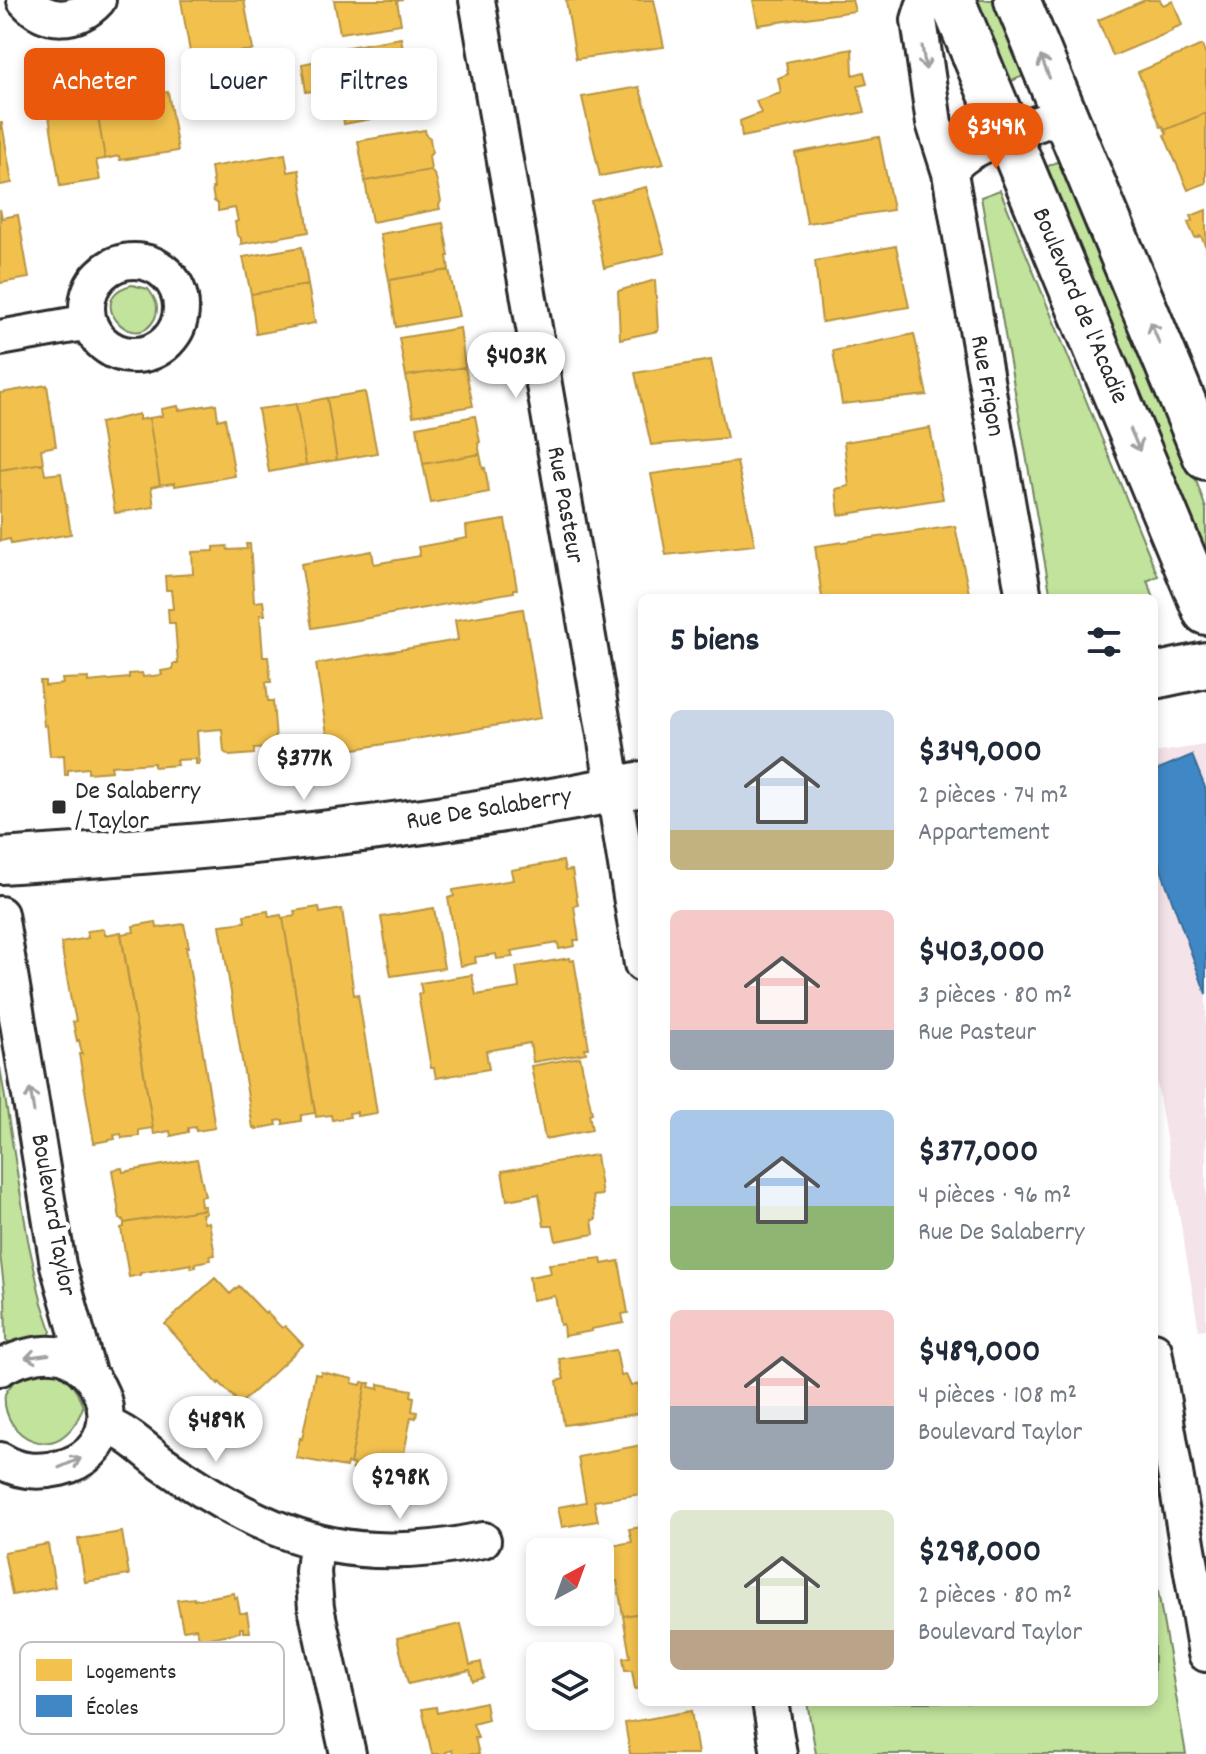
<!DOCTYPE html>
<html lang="fr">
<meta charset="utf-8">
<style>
:root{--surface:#fff;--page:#f2f2f3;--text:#1f2937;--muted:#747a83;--accent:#ea580c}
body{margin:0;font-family:Dekko,sans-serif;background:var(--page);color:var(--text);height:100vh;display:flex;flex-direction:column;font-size:30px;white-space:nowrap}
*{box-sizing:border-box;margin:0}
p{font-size:26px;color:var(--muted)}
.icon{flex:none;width:44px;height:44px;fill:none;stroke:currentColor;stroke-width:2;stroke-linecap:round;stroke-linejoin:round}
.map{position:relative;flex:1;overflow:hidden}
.drawer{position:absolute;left:638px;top:594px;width:520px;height:1112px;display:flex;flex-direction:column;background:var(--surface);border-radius:12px;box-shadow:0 4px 12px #0003}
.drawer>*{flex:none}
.top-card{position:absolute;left:24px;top:48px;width:494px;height:72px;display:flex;gap:16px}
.needle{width:52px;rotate:41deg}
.controls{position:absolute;left:526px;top:1538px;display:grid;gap:16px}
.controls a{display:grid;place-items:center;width:88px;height:88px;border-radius:12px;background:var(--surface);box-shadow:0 4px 12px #0003;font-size:40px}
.price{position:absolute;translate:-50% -68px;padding:0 18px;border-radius:28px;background:#fff;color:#222;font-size:26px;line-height:52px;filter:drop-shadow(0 2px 4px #0008)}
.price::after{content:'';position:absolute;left:50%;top:48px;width:24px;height:18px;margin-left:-12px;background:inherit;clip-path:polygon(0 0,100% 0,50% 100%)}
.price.selected{background:var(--accent);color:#fff}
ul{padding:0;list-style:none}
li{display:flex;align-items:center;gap:24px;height:200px;padding:0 32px}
li span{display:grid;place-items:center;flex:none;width:224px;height:160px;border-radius:12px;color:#555}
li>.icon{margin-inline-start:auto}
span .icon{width:96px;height:96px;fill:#fffc;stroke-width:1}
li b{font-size:34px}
h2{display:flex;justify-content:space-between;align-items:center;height:96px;padding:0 32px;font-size:34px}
.chip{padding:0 28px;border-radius:12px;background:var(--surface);box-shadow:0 4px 12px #0003;font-size:28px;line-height:72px}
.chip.selected{background:var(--accent);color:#fff}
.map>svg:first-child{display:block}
</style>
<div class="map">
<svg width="1206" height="1754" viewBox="0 0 1206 1754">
<rect width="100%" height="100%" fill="#fff"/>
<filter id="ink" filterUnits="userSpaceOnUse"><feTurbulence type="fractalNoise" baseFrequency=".0125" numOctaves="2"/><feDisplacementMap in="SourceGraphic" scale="16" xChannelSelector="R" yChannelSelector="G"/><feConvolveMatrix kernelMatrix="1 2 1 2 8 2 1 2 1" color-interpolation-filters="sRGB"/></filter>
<g filter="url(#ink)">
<path fill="#f4e3e8" d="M1204,745l2,4v580l-7,1 -45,-263v-314z"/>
<path fill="#c1e39c" stroke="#768764" stroke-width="2" d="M972,0h25l31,74 -21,9z
M1063,159l134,324 9,26v56l-164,-396z
M1000,190l158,386 -11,5 7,17h-103l-70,-401z
M132,285l16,4c7,9 12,18 7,29 -20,40 -74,-21 -23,-33z
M0,1067l28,173 13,60 10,30 -1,5 -5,3 -30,7 -9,-5 -1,-45 -5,-41z
M47,1370c19,3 30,19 36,37 -23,64 -83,30 -78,-13 3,-5 7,-11 12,-15 8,-5 20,-7 30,-9z
M1154,1568l32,186h-370l-9,-52h347z"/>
<path fill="#f2c14e" stroke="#b69444" stroke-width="2" d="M181,0h63l9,50 -62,8z
M334,0h69l-6,1 4,23 -61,9z
M570,0h84l10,47 -88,12 -10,-58z
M753,0h99l3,11 -97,14z
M1145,0h15l3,5 10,-4 9,24 -10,4v2l-59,25 -15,-36z
M401,38l4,23h4l2,13 -105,18 -4,-28 30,-6 -2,-8z
M1202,45l4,11v57l-41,17 -2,-4 -2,1 -23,-55z
M852,49l1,26 11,-3 3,12 -9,2 7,26 -123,25 -2,-16 21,-8 -5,-12 25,-8 -3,-15 10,-4 -2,-12z
M411,74l3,13 -4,1 4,23 -70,13 -1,-8 -9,1 -3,-18 8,-1 -1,-7 -3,1 -1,-5z
M160,78l2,15 6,-1 10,59 -58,9 -1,-4 -14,3 -11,-67 14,-2 -2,-7 19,-3 1,4z
M85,87l1,6 8,-1 11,67 -9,1 4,20 -40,6 -14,-89 18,-3 -1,-3z
M639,87l25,77 -64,12 -18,-79z
M1206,113v70l-18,7 -24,-55 3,-1 -2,-4z
M0,123h2l10,60 -12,2z
M425,130l1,5 4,3 2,15 -3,3 2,14 -66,11 -7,-40z
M879,137l14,73 -86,13 -12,-70z
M285,154l3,18 11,-2 10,62 -68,12v-6l-4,-3 -2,-13 3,-1 -3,-13 -17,3v-7l-4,-3 -2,-13h2l-3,-21z
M431,170l5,8 5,23 -2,4 1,4 -68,13 -7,-41z
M646,187l19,66 -61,15 -13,-67z
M0,209l2,9 16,-3 11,63 -29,5z
M1206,210v37l-5,-11 -6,2 -7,-15 5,-3 -2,-4z
M443,223l6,33h-2l2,14 -60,10 -9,-46z
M896,246l13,61 -87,15 -7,-61z
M302,247l6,38 -57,9 -8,-37z
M449,270l10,46 -63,11 -7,-47z
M655,280l3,51 -38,8 -2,-48z
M308,285l7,38 -59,11 -5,-40z
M460,328l5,39 -59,9 -7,-38z
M914,334l13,61 -85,9 -9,-53z
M711,360l16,78 -76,7 -16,-72z
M465,367l8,39 -60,10 -7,-40z
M47,385l9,61 -15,3 2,14 -43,7v-77z
M365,392l12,61 -40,7 -10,-62z
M327,398l10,62 -31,5 -10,-61z
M216,404l2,16 7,-2 10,58 -60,10v-3l-15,2 -11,-67 13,-2 -1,-7 17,-3 1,4z
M296,404l10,61 -37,7 -11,-63z
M139,414v6l10,-2 11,67 -9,2 3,20 -39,6 -15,-90z
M475,416l5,26 -2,1 2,11 -57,10 -6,-37z
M930,428l13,71 -104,16 -3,-26 13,-3 -5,-44z
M480,454l3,15 2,-1 4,24 -58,11 -8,-39z
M737,462l18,83 -89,10 -15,-81z
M43,463l2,12 16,-2 10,61 -60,10 -1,-5 -10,2v-71z
M505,520l12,69h-3v3l-202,36 -11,-64 71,-13 2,13 46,-8 -2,-9 49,-9 -1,-12z
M955,526l15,72h-148l-7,-52z
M246,544h4l4,58 9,-1 2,14h-5l3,42h5l3,25h-5l2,19h5l4,52h-3l-1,-5 -19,1v5l-24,2 -6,-4 -2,-23 -25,2 2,33h-3v-5l-20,1 1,5 -23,2v-4l-43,3 1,5 -24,2v-5l-20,2v5h-3l-1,-20 -14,1 -3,-31 -3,1 -4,-45h5v5l18,-2 -1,-5 26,-1v4l41,-4v-4l13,-1 1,4 19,-2 -1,-4 12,-2v-5h5l-3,-41h-6l-1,-14h5l-2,-19h-5l-1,-14 28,-2 -1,-22 22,-1v-4l13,-1 1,4 19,-1z
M523,609l18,109 -211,35 -14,-89 142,-24 -3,-20z
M563,861l2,10 7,-1 6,35 -4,1 5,34h-5l1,6 -16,3 -1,-6 -47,8 2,6 -16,2 -1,-5 -21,3 1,6 -16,3 -12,-68 6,-2 -1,-6 60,-10 -2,-10z
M319,907l1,6 22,-4 12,86 4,-1 19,119 -20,3v-4l-8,1 1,4 -18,3 -1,-5 -15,2 -33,-199 12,-2 -1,-5z
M434,908l10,60 -53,8 -10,-59z
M268,911l1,6 12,-2 1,3h1l32,195 -14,2v6l-18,3v-4l-7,1 1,4 -21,4v-2l-3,1 -33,-203 25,-3 -1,-7z
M156,922l1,6 27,-4 5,23h-3l29,181 -19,3 -1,-4 -7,1v4l-17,4 -1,-5 -16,3 -33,-200 13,-2 -1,-6z
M104,929l1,6 16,-3 32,196 -14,2v6l-17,2 -1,-4 -7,1 1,4 -21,4 -15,-89h3l-3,-14 -2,1 -4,-19 3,-1 -3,-14h-1l-11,-64 27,-5 -1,-7z
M570,958v3l4,-1 15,88h-4l1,5 -53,9 -3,-19 -44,8 3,18 -53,9 -2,-10h-3l-13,-74 4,-1 -2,-10 52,-8 4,20 43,-7 -3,-21z
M580,1057l12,56 -3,1 3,16 -47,9 -14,-73z
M596,1155l6,40 -9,1 3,23 -4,1 2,14 -38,7 -3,-15h-9l-5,-32 -32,6 -5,-29z
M197,1159l8,37 -5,1 1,9h4v3l-81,14 -1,-4h-3l-8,-49 10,-2 1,4z
M205,1209l1,4 -4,1 2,9 5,-1 6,33 -5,1 1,4 -16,3 1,4 -5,1v-4l-51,9v2l-11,2 -8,-49 3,-1v-4z
M601,1258l1,6 17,-3 9,52 -6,1 2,9 -33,6 1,2 -28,5 -1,-12 -3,1 -5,-29 -23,4 -3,-23 22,-4 -2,-9z
M215,1278l15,16 9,-8 26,27 1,-1 16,16 3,-2 18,19 -63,59 -21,-22 -1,2 -53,-60z
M616,1350l5,26 5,-1 5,11 8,-2 3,29 -78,12 -7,-44 7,-2 -5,-20z
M321,1372l32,7 -1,4 9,2 1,-3 4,1 -16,81 -3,-1 -1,4 -50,-9 4,-20 2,1 13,-65 5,1z
M366,1383h4l-1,4 10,2v-5l33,6 -1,6 3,1 -2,14 5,1 -1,6 -5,-1 -10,52 2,1 -2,9 -49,-10 1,-5h-3z
M642,1445v49l-48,7 4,20 -36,6 -4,-20 28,-5 -8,-45z
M642,1527v86l-19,3 -6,-35 -10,2 -3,-18 10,-1 -3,-18 21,-4 -3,-13z
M122,1532l7,43 -44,7 -7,-43z
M48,1544l7,43 -43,8 -8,-43z
M234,1593l1,5 2,-1 3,16h7l3,19h-7v-4h-3v4l-40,8 -4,-12 -13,2 -6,-30 17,-2v2z
M642,1613v75l-7,1 -3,-18h-7l-2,-13 7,-1 -7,-41z
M461,1624l9,41 11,-3 3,16 -11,3 -3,-11 -62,14 -11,-46z
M485,1702l3,18 -15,4 5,14h-3l4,16h-26l-1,-4 -6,2v2h-14l-10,-45 14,-2 1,6z
M691,1711l7,43h-68l-5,-31z"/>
<path fill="#3f88c5" stroke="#396c97" stroke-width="2" d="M1192,755l14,35v204l-52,-144v-79z"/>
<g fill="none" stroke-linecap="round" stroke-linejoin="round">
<g stroke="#2b2b2b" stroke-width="40">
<path id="street" d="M25,0c21,24 52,23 73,0
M477,0l128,735 37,229
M934,0l-11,7 -4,13 15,103 16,50 74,425
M950,173c10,-27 87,-48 114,-59
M87 308a47 47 0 1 1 94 0a47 47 0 1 1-94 0Z
M0,338l89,-16
M0,914l58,351 30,108
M1154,1350l52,304
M0,1368c17,-10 40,-17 60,-13 8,1 15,7 21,12 39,33 31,89 -21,101 -22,5 -41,4 -60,-8
M106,1425c22,8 38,24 56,38 10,7 20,14 30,20 98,65 176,81 291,57
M316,1542l-3,30 3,36 32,146
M770,1702l9,52"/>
</g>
<g stroke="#2b2b2b" stroke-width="50">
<path id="secondary" d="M952,0l254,612
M1017,0l189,457
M1154,676l52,-11
M0,861c215,-13 431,-34 642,-77"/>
</g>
<use href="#street" stroke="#fff" stroke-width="34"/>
<use href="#secondary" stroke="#fff" stroke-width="44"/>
</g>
<defs><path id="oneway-shaft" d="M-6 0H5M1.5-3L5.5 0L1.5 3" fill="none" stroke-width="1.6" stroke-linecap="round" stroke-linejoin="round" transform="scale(2)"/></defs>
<g stroke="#a0a0a0">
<use href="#oneway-shaft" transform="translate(924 58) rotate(81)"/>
<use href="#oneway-shaft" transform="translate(1045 67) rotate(-112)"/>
<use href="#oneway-shaft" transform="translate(1155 333) rotate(-112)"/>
<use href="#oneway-shaft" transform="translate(1135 440) rotate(67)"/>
<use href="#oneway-shaft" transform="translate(32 1100) rotate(-99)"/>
<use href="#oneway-shaft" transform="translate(37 1356) rotate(172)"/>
<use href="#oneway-shaft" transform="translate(70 1463) rotate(-23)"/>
</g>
</g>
<rect fill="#2b2b2b" stroke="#fff" stroke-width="3" x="51" y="799" width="16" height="16" rx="4"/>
<g text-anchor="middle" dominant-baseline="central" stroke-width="8" stroke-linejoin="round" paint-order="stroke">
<g font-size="26" fill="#2b2b2b" stroke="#fff">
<text transform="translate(1079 306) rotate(67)">Boulevard de l'Acadie</text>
<text transform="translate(986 386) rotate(80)">Rue Frigon</text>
<text transform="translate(564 505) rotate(80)">Rue Pasteur</text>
<text transform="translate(489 810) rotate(-9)">Rue De Salaberry</text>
<text transform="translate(52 1215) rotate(80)">Boulevard Taylor</text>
</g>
<g font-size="26" fill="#2b2b2b" stroke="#fff" text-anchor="start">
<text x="75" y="792">De Salaberry<tspan x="75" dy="30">/ Taylor</tspan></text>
</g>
</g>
<rect x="20" y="1642" width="264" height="92" rx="12" fill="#fff" stroke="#bfbfbf" stroke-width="2"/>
<rect x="36" y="1659" width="36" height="22" fill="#f2c14e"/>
<rect x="36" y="1695" width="36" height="22" fill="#3f88c5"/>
<g font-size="22" fill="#2b2b2b">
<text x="86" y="1678">Logements</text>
<text x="86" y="1714">Écoles</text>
</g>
</svg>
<div class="controls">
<a><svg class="needle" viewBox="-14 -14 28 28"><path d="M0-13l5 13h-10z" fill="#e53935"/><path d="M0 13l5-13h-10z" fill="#747a83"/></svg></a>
<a><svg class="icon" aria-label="layers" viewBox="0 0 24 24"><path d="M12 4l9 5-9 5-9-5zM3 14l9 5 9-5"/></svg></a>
</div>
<b class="price selected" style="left:996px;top:171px">$349K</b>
<b class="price" style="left:516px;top:400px">$403K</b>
<b class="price" style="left:304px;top:802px">$377K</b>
<b class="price" style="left:216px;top:1464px">$489K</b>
<b class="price" style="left:400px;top:1521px">$298K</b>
<div class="top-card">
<a class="chip selected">Acheter</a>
<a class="chip">Louer</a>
<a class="chip">Filtres</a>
</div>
<section class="drawer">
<h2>5 biens<svg class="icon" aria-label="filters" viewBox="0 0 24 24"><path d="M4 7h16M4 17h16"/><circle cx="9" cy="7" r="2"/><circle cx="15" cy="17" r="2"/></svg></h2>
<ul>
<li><span style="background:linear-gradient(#c9d6e8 75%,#c2b280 0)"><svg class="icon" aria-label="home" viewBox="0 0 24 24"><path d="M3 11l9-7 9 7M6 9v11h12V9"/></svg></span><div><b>$349,000</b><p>2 pièces · 74 m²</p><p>Appartement</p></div></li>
<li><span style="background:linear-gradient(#f6c9c9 75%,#9aa5b1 0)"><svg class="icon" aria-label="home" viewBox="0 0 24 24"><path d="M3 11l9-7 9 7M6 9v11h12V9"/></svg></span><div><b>$403,000</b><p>3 pièces · 80 m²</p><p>Rue Pasteur</p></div></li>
<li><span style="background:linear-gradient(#a9c7e8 60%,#8fb573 0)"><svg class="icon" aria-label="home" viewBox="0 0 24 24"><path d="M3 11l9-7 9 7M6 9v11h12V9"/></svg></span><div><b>$377,000</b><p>4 pièces · 96 m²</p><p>Rue De Salaberry</p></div></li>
<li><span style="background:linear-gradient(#f6c9c9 60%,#9aa5b1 0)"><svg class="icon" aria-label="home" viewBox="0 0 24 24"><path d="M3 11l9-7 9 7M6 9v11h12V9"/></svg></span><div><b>$489,000</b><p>4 pièces · 108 m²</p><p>Boulevard Taylor</p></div></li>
<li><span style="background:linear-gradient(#dfe7d0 75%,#b9a48a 0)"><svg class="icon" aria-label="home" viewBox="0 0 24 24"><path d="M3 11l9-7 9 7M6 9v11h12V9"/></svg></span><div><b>$298,000</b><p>2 pièces · 80 m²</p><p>Boulevard Taylor</p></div></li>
</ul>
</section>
</div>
